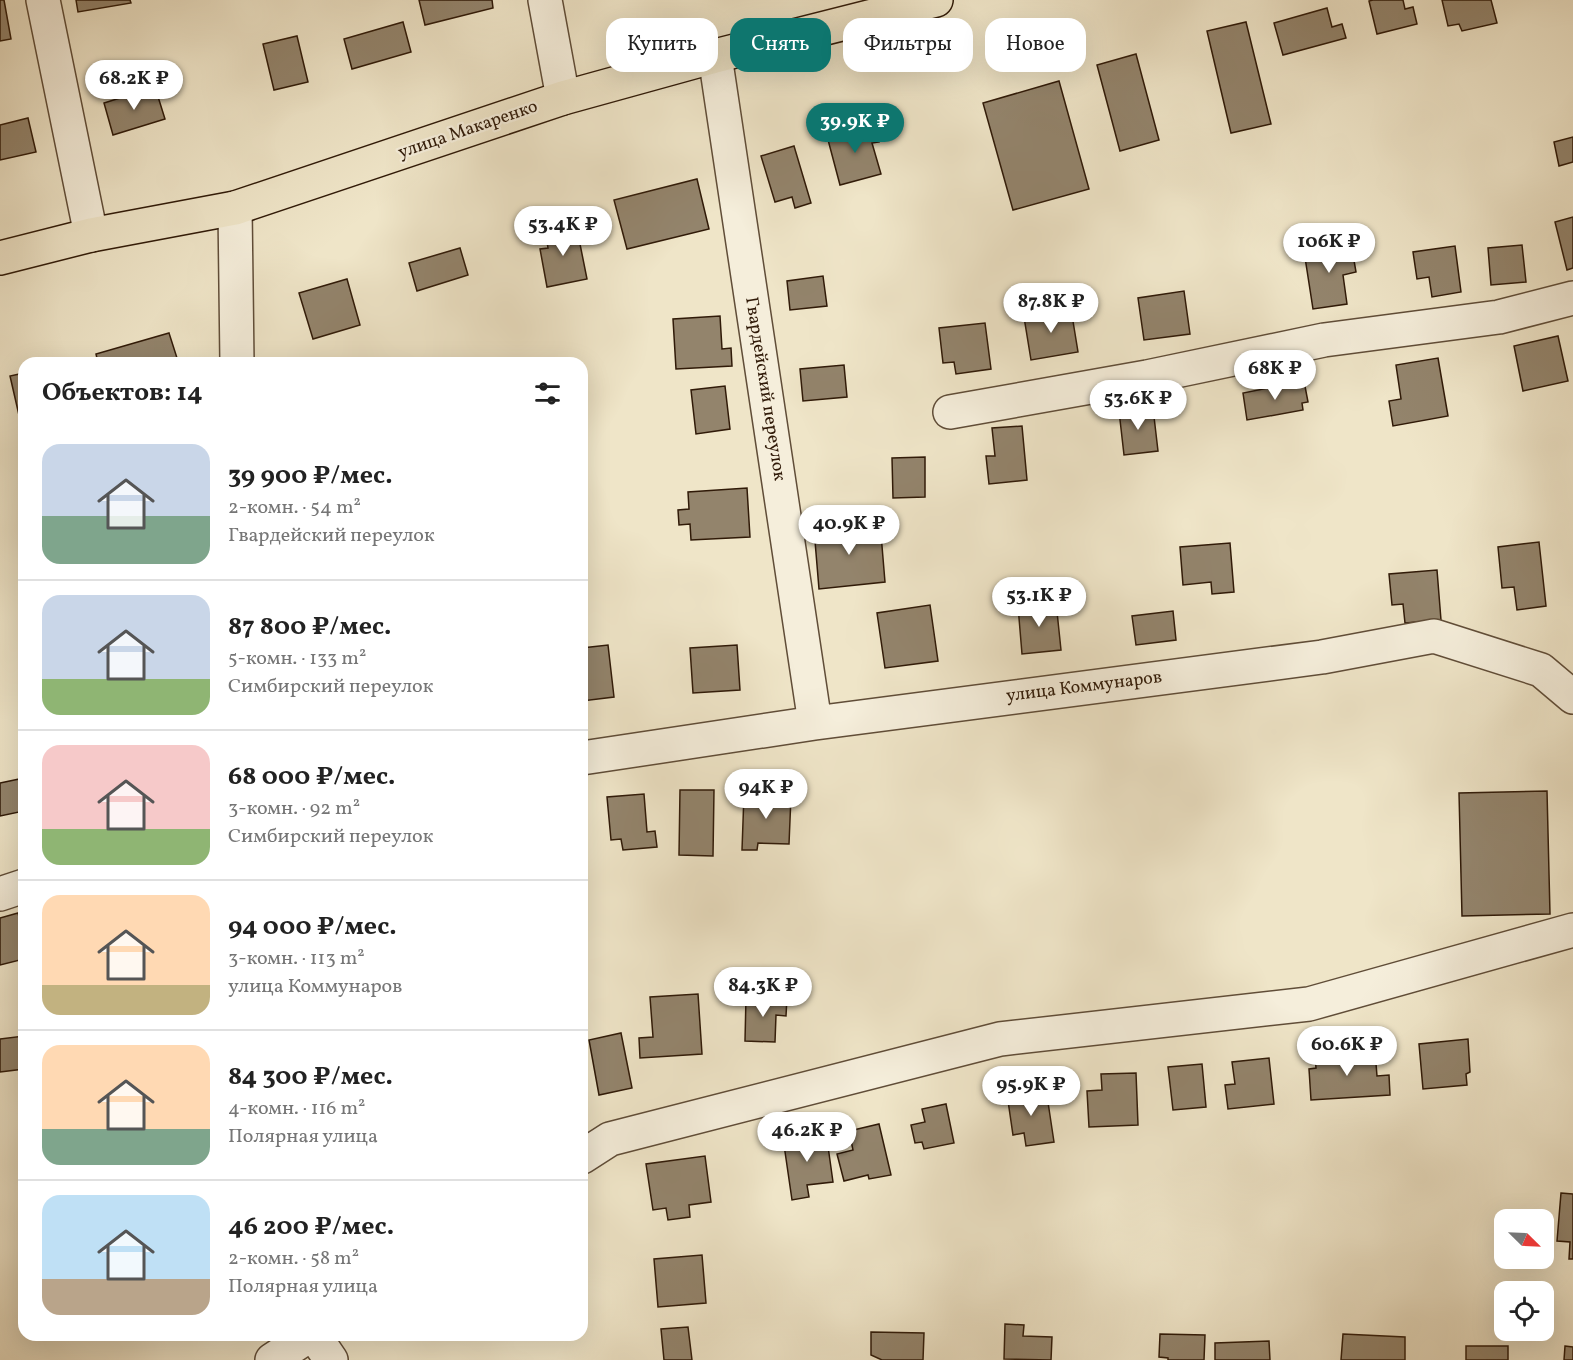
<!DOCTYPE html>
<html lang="ru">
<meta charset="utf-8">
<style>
:root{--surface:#fff;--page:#f6f6f6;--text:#222;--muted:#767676;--line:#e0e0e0;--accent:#0f766e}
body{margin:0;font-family:Vollkorn,serif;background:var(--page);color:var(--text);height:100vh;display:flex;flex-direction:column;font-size:22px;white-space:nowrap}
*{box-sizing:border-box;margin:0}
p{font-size:20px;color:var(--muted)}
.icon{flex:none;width:33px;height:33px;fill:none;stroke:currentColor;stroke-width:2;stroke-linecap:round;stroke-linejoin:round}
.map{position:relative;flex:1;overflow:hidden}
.side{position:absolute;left:18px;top:357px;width:570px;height:984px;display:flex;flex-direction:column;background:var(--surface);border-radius:18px;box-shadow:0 6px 24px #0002}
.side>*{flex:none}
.top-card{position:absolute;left:606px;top:18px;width:570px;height:54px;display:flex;gap:12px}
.needle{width:39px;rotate:114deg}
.controls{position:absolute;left:1494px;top:1209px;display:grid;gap:12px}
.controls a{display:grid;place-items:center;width:60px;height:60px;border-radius:12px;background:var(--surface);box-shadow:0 6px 24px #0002;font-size:30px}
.price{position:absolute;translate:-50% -51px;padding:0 14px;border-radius:21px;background:#fff;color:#222;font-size:20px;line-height:39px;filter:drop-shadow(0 2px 3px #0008)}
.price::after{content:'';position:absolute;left:50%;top:36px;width:18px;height:14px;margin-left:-9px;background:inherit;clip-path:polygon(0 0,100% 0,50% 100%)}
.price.selected{background:var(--accent);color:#fff}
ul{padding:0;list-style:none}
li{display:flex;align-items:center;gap:18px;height:150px;padding:0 24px}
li+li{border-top:2px solid var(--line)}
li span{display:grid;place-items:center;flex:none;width:168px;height:120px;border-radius:18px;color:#555}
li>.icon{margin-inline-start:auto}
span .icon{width:72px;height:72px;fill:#fffc;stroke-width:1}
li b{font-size:26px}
h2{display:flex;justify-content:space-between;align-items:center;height:72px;padding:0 24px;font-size:26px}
.chip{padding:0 21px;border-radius:18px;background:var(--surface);box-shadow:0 6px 24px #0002;font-size:21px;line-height:54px}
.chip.selected{background:var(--accent);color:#fff}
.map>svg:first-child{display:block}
</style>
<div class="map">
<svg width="1573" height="1360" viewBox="0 0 1573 1360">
<rect width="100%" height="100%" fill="#efe5c8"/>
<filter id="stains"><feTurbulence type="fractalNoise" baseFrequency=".00333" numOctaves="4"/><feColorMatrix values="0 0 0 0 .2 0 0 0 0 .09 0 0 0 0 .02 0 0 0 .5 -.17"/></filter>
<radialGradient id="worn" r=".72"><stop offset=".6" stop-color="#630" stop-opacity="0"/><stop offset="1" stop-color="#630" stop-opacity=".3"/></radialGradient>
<path fill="#93846c" stroke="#301a08" stroke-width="1.5" d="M0,0h4l7,39 -11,2z
M76,0h54l1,3 -53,9z
M419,0h73l1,8 -68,17z
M1373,0h30l2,9 8,-2 4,17 -40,10 -8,-33z
M1442,0h49l6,23 -35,8 -3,-7 -11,2z
M1327,8l5,19 10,-3 4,14 -63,17 -9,-32z
M403,22l8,30 -59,17 -8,-30z
M1246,22l25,102 -40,9 -24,-102z
M297,36l11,46 -34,8 -11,-46z
M1136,54l23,86 -39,11 -23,-86z
M1059,81l30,108 -76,21 -30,-107z
M155,87l10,32 -52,16 -9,-32z
M28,118l8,34 -36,8v-35z
M873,124l6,18 -7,1 9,31 -41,11 -13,-49z
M1573,137v25l-14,4 -5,-24z
M794,146l17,57 -16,5 -3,-11 -17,5 -14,-46z
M697,179l12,50 -82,20 -13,-49z
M1573,217v51l-6,2 -12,-48z
M576,224l11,55 -40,8 -7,-38 8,-1 -3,-18z
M1351,243l5,29 -13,3 4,29 -34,5 -9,-58z
M1522,245l4,37 -35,3 -3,-37z
M1455,246l6,46 -29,5 -3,-20 -12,2 -4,-27z
M460,248l8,27 -51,16 -8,-28z
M823,276l4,30 -37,4 -3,-29z
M347,279l13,46 -47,14 -14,-46z
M1184,291l6,43 -46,6 -6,-42z
M1071,309l7,43 -47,8 -7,-43z
M720,316l2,33 9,-1 1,18 -56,3 -3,-50z
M985,323l6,46 -35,5 -2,-12 -11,1 -4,-35z
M169,333l8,25 -16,5h-63l-2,-9z
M1558,336l10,45 -45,10 -9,-45z
M1438,358l10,58 -55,10 -4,-25 12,-2 -5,-34z
M844,365l3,32 -44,4 -3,-32z
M24,373v64l-14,-61z
M1304,381l4,21 -6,1 1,7 -56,10 -4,-27z
M725,386l5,43 -34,5 -5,-44z
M1153,408l5,43 -34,4 -5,-44z
M1022,426l5,54 -38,4 -3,-28h9l-3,-28z
M925,457v40l-32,1 -1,-40z
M747,488l3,49 -59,3 -1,-16 -11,1 -1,-15 11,-1 -1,-17z
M880,522l5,60 -66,7 -5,-60z
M1539,542l7,64 -29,4 -3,-23 -12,1 -4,-41z
M1230,543l4,49 -22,2 -1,-12 -28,3 -3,-38z
M1437,570l4,50 -36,3 -2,-19 -11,1 -3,-31z
M1056,602l5,48 -39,4 -4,-48z
M930,605l8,56 -53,7 -8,-55z
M1173,611l3,29 -40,5 -4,-29z
M608,645l6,52 -32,4v-53z
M737,645l3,45 -47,3 -3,-45z
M24,778v33l-24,5v-33z
M680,790h34l-1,66 -34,-1z
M1547,791l3,123 -88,2 -3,-123z
M644,794l3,38 8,-1 2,16 -34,3 -2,-11 -10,1 -4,-43z
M744,794l47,2 -2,48 -31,-1 -1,7h-15z
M18,913l6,23v23l-24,6v-47z
M698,994l4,60 -62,4 -1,-20 14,-1 -3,-40z
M746,997h41l-1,19 -10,-1 -1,27 -30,-1z
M621,1033l11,55 -33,7 -10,-55z
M24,1036v33l-24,3v-33z
M1468,1039l2,33 -4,2 1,11 -44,4 -4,-45z
M1375,1051l2,25 12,-1 1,20 -79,5 -2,-31 7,-1 -1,-13z
M1269,1058l5,46 -46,5 -3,-24 10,-1 -3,-22z
M1202,1064l4,43 -33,3 -5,-43z
M1136,1073l2,52 -49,2 -2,-36 15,-1 -1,-16z
M1046,1089l8,53 -28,4 -2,-13 -11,2 -6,-41z
M24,1101v34l-5,-33z
M946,1104l8,39 -30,6 -2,-7 -7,1 -4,-18 14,-3 -3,-13z
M879,1124l12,51 -22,4 -1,-4 -24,6 -7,-27 16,-4 -4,-19z
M826,1132l7,50 -26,3 2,12 -17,3 -9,-62z
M705,1156l6,46 -22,3 1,12 -22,3 -2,-12 -13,2 -7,-46z
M1561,1193l12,1v65h-4l1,-17 -13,-1z
M702,1255l4,48 -48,4 -4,-48z
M1005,1324l19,1 -1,11 29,1 -1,23 -47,-1z
M688,1327l4,33h-28l-3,-31z
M871,1332l53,1 -1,27h-41l-11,-5z
M1160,1334l45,1 -1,25h-36v-2l-9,-1z
M1343,1334l62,3v23h-64z
M1269,1341l1,19h-55v-17z
M1466,1346h42v14h-42z
M1565,1346l8,1v13h-9z"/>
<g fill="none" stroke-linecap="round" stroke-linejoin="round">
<g stroke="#604d38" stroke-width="36">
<path id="minor" d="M43,0l48,235
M545,0l18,98
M715,56l100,667
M235,208l2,155
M950,412l197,-35 177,-37 175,-23 74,-19
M582,758l233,-35 507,-66 112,-21 107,34 32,27
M0,894l24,-8
M582,1157l28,-18 390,-100 309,-35 264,-74
M314,1335l17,25
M272,1360l38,-25"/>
</g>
<g stroke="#301a08" stroke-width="36">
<path id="major" d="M0,258l91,-23 144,-27 328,-110 152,-42 221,-56"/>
</g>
<use href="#minor" stroke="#f5eedb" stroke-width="33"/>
<use href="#major" stroke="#efe5c8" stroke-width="33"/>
</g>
<g text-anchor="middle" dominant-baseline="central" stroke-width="4.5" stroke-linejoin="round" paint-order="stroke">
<g font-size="18" fill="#301a08" stroke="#f5eedb">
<text transform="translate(468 130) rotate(-19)">улица Макаренко</text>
<text transform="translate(765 389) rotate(81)">Гвардейский переулок</text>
<text transform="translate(1084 687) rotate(-7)">улица Коммунаров</text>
</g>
</g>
<rect width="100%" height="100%" filter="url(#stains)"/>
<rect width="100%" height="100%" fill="url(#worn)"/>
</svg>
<div class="controls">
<a><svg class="needle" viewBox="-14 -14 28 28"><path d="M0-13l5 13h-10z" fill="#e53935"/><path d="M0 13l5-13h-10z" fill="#767676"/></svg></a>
<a><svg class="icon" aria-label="locate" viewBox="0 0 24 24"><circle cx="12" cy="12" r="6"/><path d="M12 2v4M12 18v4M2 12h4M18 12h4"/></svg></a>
</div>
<b class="price" style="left:134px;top:111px">68.2K ₽</b>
<b class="price selected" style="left:855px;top:154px">39.9K ₽</b>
<b class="price" style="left:563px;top:257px">53.4K ₽</b>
<b class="price" style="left:1329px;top:274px">106K ₽</b>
<b class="price" style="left:1051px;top:334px">87.8K ₽</b>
<b class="price" style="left:1275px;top:401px">68K ₽</b>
<b class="price" style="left:1138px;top:431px">53.6K ₽</b>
<b class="price" style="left:849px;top:556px">40.9K ₽</b>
<b class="price" style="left:1039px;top:628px">53.1K ₽</b>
<b class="price" style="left:766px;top:820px">94K ₽</b>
<b class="price" style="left:763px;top:1018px">84.3K ₽</b>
<b class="price" style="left:1347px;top:1077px">60.6K ₽</b>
<b class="price" style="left:1031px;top:1117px">95.9K ₽</b>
<b class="price" style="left:807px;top:1163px">46.2K ₽</b>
<div class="top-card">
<a class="chip">Купить</a>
<a class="chip selected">Снять</a>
<a class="chip">Фильтры</a>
<a class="chip">Новое</a>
</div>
<section class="side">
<h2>Объектов: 14<svg class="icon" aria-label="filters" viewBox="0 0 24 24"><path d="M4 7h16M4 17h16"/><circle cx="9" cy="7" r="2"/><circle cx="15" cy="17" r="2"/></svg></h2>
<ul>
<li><span style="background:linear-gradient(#c9d6e8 60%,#7fa58c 0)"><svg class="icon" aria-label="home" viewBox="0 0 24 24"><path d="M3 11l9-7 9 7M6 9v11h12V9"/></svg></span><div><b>39 900 ₽/мес.</b><p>2-комн. · 54 m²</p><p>Гвардейский переулок</p></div></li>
<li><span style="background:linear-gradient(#c9d6e8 70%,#8fb573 0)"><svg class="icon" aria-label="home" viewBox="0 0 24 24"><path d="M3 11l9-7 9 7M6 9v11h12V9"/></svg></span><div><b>87 800 ₽/мес.</b><p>5-комн. · 133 m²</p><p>Симбирский переулок</p></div></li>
<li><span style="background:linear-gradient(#f6c9c9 70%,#8fb573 0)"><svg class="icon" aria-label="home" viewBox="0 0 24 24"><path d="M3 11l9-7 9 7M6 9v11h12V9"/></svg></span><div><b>68 000 ₽/мес.</b><p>3-комн. · 92 m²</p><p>Симбирский переулок</p></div></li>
<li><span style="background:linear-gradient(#ffd9b3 75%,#c2b280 0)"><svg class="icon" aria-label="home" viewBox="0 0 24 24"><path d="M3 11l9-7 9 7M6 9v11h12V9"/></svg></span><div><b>94 000 ₽/мес.</b><p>3-комн. · 113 m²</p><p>улица Коммунаров</p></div></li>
<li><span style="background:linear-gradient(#ffd9b3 70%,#7fa58c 0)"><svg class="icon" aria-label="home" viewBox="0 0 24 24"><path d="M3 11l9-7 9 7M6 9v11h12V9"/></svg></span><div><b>84 300 ₽/мес.</b><p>4-комн. · 116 m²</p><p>Полярная улица</p></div></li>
<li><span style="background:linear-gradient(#bfe0f5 70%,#b9a48a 0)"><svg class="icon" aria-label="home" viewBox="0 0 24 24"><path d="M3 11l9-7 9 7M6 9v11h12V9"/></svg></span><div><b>46 200 ₽/мес.</b><p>2-комн. · 58 m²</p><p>Полярная улица</p></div></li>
</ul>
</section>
</div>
